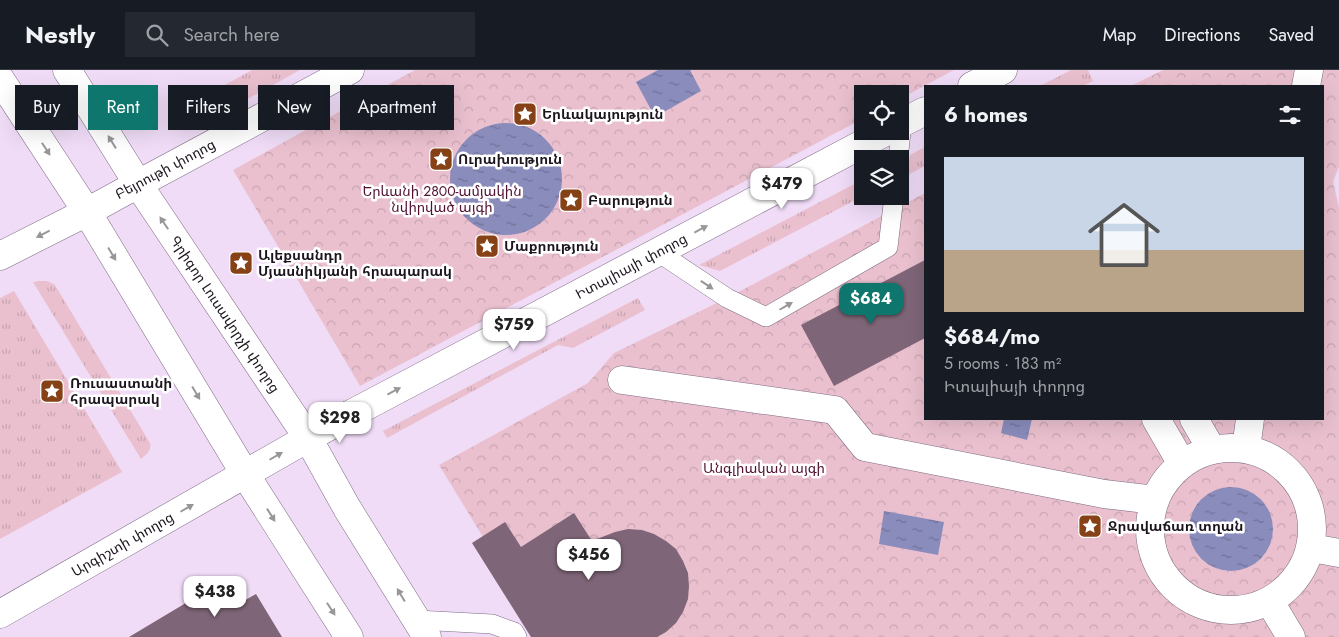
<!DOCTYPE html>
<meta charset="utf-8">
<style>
:root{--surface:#171b24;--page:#242831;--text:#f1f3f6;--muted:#9ea1a6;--line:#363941;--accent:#0f766e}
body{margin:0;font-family:Jost,"Noto Sans Armenian",sans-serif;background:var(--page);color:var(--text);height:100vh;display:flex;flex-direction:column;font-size:19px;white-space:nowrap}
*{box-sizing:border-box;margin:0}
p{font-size:16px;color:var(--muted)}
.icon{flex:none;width:28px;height:28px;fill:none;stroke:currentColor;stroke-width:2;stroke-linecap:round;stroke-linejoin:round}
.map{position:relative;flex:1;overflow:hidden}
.side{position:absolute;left:924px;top:15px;width:400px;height:335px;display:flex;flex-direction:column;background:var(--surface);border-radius:0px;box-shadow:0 5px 20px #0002}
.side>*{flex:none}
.hud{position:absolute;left:15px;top:15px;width:475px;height:45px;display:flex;gap:10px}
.buttons{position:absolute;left:854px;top:15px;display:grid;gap:10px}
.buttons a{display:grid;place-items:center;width:55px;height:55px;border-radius:0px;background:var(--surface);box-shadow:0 5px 20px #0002;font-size:25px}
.price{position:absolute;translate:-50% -42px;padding:0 11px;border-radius:10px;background:#fff;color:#222;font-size:16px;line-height:32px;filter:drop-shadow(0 1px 2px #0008)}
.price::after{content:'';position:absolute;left:50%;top:30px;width:15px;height:11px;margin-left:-8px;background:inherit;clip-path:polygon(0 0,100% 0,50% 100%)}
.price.current{background:var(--accent);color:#fff}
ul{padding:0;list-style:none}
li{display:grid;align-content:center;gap:10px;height:265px;padding:0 20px}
li span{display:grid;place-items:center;height:155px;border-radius:0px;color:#555}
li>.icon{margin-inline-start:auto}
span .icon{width:90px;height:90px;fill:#fffc;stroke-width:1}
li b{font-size:21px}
h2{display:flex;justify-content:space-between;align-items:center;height:60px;padding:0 20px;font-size:21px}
.pill{padding:0 18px;border-radius:0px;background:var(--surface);box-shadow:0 5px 20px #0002;font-size:18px;line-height:45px}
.pill.current{background:var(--accent);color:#fff}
header{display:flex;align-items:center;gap:30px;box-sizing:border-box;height:70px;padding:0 25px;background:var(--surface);border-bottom:1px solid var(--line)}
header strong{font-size:24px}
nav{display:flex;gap:28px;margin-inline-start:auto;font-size:18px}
.search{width:350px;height:45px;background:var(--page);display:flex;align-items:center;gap:12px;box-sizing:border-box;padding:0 18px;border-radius:0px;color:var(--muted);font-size:19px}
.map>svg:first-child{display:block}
</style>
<header>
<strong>Nestly</strong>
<div class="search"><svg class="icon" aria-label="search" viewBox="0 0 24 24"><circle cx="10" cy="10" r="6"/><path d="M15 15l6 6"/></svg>Search here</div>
<nav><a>Map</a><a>Directions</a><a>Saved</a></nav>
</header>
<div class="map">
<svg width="1339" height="567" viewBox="0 0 1339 567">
<defs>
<pattern id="grass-tufts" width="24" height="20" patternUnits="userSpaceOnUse" patternTransform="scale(1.25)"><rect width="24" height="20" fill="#eac0cf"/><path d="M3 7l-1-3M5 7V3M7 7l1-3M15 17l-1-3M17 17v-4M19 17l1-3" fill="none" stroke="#c8a4b1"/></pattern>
<pattern id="park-crowns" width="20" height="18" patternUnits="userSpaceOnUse" patternTransform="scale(1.25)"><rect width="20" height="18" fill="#eac0cf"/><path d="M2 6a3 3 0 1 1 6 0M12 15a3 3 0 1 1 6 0" fill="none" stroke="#c8a4b1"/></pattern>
<pattern id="water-ripples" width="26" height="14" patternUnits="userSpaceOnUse" patternTransform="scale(1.25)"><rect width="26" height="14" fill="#8a8cbc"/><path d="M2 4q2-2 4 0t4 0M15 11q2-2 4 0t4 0" fill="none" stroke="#707198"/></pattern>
</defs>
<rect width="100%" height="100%" fill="#f0dcf7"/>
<path fill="url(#grass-tufts)" d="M252,0h48l-96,53 -12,-20z
M1071,0h17l5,11 -10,5h-43z
M925,77v19l-19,10 4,-21z
M862,110l1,16 -143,75 -21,-6z
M39,211h8l8,4 95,158c2,7 -4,12 -9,16l-108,-177z
M14,221l108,181 -122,67v-241z
M638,228l7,12 -72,38 -15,-3 -171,93 -4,-7z"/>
<path fill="url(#park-crowns)" d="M415,0h539l-54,29v-5h-38v25l-502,267 -127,-216z
M1163,0h176v96l-6,16 6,25v430h-795l-105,-172 149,-82 26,-30 113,-55 198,-105v226h397v-333h-191z"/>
<path fill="url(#water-ripples)" d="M658,0h32l11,21 -46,26 -19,-35z
M450 109a56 56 0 1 1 112 0a56 56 0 1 1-112 0Z
M1004,349h28l-5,21 -26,-7z
M1189 459a42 42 0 1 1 84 0a42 42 0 1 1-84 0Z
M884,441l60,11 -6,33 -59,-11z"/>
<path fill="#7e6577" d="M925,190v78l-91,48 -33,-61z
M574,443l18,28 23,-9 13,-3 14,1 12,4 12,7 10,8 7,12 5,12 1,13 -1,13 -5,13 -7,11 -10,9 -9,5h-126l-59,-94 33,-21 16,25z
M226,509l14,24 16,-9 26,43h-153z"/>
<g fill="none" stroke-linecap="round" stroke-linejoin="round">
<g stroke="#7d6b83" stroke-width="20">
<path id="lane" d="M898,89l4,-36
M658,182l69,46 39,19 122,-70 6,-51
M417,550l75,4 22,8 3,5"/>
</g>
<g stroke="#7d6b83" stroke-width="29">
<path id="street" d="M1306,16l3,-16
M622,310l213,30 30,37 239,47 51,6
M1156,349l26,45
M1194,349l18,31
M1150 459a81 81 0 1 1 162 0a81 81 0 1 1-162 0Z
M1246,379l4,-30
M1312,478l27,5
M1270,532l21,35"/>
</g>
<g stroke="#7d6b83" stroke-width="29">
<g id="secondary">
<path d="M972,16l31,-16"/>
<path d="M900,54l25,-13"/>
<path d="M138,114l212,-114"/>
<path id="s1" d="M308,368l43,-24 536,-283"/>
</g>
</g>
<g stroke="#7d6b83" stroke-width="29">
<g id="primary">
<path id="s2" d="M67,0l71,114 170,254 39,70 80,129"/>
<path d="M0,9l87,133 158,262 104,163"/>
<path d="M0,186l87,-44 51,-28"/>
<path id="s3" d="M0,544l308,-176"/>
</g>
</g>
<use href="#lane" stroke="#fff" stroke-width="19"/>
<use href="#street" stroke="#fff" stroke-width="28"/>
<use href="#secondary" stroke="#fff" stroke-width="28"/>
<use href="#primary" stroke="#fff" stroke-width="28"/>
</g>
<defs><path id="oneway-solid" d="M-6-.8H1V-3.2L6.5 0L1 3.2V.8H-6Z" transform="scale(1.25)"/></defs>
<g fill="#99969a">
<use href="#oneway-solid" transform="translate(112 72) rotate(-122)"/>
<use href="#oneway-solid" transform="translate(46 79) rotate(57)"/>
<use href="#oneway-solid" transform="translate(164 153) rotate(-124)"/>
<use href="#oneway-solid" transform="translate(701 159) rotate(-28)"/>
<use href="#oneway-solid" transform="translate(43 164) rotate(153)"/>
<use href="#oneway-solid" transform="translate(112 184) rotate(59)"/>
<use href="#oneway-solid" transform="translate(707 215) rotate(34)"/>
<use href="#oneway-solid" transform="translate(786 236) rotate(-30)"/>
<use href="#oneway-solid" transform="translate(394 321) rotate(-28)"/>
<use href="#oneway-solid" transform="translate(196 323) rotate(59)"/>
<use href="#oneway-solid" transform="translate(276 386) rotate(-30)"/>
<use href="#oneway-solid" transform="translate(187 438) rotate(-30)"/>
<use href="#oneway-solid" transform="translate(271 445) rotate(58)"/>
<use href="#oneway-solid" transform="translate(401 525) rotate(-121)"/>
<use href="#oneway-solid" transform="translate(331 539) rotate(57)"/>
</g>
<defs>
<g id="sight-square" transform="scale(1.25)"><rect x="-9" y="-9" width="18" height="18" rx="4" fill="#864117" stroke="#fff"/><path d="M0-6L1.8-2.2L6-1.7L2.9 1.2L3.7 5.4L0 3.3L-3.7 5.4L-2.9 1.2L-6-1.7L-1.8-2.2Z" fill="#fff"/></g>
</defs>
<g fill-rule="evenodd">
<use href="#sight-square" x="525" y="44"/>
<use href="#sight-square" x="441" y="89"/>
<use href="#sight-square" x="571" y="130"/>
<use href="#sight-square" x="487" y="176"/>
<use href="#sight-square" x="241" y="193"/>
<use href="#sight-square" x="52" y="321"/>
<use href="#sight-square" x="1090" y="456"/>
</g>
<g text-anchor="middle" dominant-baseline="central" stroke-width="5" stroke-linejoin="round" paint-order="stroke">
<g font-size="14" font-weight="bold" fill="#1c151e" stroke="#fff" text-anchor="start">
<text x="542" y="44">Երևակայություն</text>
<text x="458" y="89">Ուրախություն</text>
<text x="588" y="130">Բարություն</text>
<text x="504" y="176">Մաքրություն</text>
<text x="258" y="185">Ալեքսանդր<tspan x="258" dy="16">Մյասնիկյանի հրապարակ</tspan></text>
<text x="70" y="313">Ռուսաստանի<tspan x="70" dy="16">հրապարակ</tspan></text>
<text x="1108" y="456">Ջրավաճառ տղան</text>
</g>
<g font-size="14" fill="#1c151e" stroke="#fff">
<text transform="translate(165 99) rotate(-28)">Բեյրութի փողոց</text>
<text stroke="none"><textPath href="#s1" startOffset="366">Իտալիայի փողոց</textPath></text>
<text stroke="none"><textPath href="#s2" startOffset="291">Գրիգոր Լուսավորչի փողոց</textPath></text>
<text stroke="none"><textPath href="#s3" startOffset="141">Արգիշտի փողոց</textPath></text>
</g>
<g font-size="14" fill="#521132" stroke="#fff">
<text x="442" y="121">Երևանի 2800-ամյակին<tspan x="442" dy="16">նվիրված այգի</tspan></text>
<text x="764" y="398">Անգլիական այգի</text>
</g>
</g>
</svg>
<div class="buttons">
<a><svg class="icon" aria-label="locate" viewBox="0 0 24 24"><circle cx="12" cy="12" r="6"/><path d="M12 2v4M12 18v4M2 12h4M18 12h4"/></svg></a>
<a><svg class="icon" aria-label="layers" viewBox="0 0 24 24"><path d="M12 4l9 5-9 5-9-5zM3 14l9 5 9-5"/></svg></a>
</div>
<b class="price" style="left:782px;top:140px">$479</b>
<b class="price current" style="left:871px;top:255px">$684</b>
<b class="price" style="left:514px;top:281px">$759</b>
<b class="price" style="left:340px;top:374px">$298</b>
<b class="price" style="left:589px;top:511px">$456</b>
<b class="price" style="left:215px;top:548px">$438</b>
<div class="hud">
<a class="pill">Buy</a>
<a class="pill current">Rent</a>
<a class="pill">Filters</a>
<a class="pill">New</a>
<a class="pill">Apartment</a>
</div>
<section class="side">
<h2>6 homes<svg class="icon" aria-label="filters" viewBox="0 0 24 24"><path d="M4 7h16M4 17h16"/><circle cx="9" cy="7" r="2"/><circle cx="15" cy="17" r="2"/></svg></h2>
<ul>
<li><span style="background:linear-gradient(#c9d6e8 60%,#b9a48a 0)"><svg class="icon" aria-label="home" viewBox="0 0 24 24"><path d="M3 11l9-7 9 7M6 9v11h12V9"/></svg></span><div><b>$684/mo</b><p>5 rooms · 183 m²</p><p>Իտալիայի փողոց</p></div></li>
</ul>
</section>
</div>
